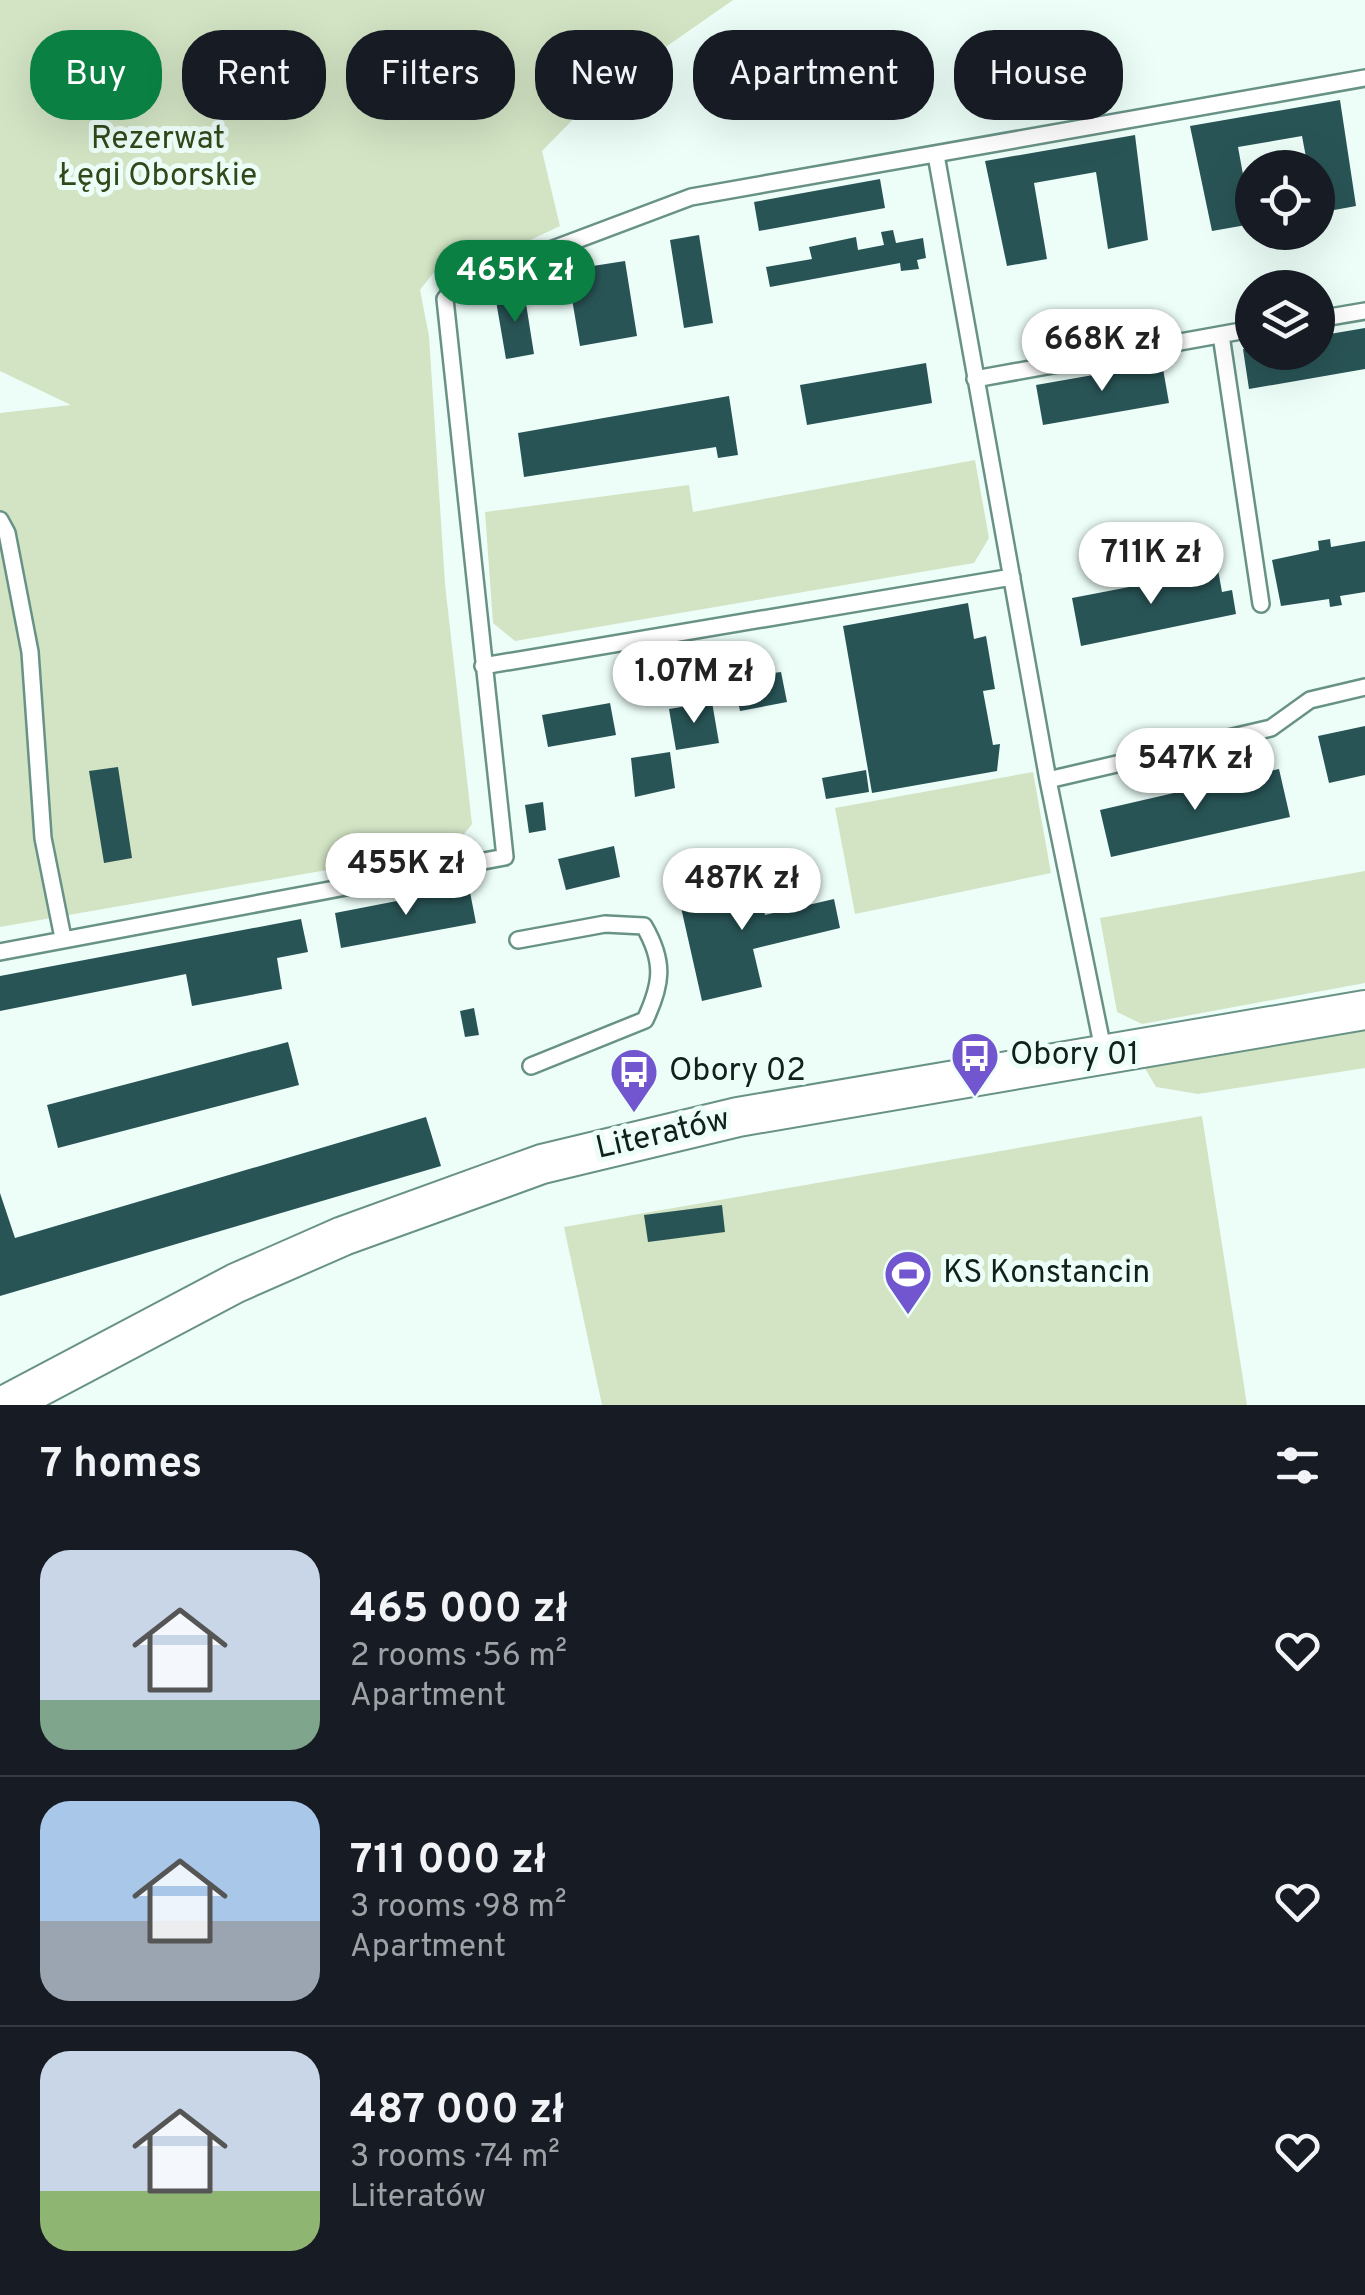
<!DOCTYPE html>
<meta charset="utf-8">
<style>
:root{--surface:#171b24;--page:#20242c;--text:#f1f3f6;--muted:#9ea1a6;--line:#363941;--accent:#0b8043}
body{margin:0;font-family:Overpass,sans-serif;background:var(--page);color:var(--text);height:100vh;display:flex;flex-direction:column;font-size:38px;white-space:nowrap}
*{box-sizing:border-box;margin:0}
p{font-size:32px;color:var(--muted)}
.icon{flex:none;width:55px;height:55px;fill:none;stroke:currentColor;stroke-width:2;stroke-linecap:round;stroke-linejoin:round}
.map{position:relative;height:1405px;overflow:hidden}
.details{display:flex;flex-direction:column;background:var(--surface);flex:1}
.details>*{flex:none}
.banner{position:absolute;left:30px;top:30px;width:1305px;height:90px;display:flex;gap:20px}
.tools{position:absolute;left:1235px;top:150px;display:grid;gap:20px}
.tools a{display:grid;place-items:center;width:100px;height:100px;border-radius:50%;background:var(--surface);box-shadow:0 10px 40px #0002;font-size:50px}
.price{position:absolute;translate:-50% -85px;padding:0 22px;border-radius:35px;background:#fff;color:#222;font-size:32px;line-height:65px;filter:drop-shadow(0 2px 5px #0008)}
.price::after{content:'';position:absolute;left:50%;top:60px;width:30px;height:22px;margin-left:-15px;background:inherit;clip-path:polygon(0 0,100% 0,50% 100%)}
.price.active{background:var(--accent);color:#fff}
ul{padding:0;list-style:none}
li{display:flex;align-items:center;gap:30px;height:250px;padding:0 40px}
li+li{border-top:2px solid var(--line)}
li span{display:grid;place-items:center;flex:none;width:280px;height:200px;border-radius:30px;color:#555}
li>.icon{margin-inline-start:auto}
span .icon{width:120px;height:120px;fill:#fffc;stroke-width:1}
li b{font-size:42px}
h2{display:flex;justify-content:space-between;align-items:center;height:120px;padding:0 40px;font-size:42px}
.pill{padding:0 35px;border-radius:40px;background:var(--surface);box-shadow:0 10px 40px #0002;font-size:35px;line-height:90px}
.pill.active{background:var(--accent);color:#fff}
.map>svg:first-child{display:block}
</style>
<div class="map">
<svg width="1365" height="1405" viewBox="0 0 1365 1405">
<rect width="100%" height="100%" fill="#edfef9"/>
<path fill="#d2e4c4" d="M0,0h733l-136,95 -55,56 18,75 -111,53 -4,-21 -25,32 9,46 16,248 27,240 -19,24 -453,79v-514l71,-8 -71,-34z
M975,460l14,78 -15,25 -459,78 -22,-18 -8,-111 204,-27 4,27z
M1033,772l18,101 -196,41 -20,-106z
M1365,871v112l-223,41 -25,-12 -17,-94z
M1365,1024v44l-167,26 -42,-7 -13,-22z
M1202,1116l45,289h-645l-38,-178z"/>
<path fill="#295456" d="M1340,100l16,106 -38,7v-45h-10l-6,-32 -64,11 14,77 -40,7 -22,-105z
M1135,135l13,105 -40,9 -12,-77 -62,11 13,76 -40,7 -22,-105z
M880,179l5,29 -126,23 -5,-29z
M893,230l3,13 27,-5 3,20 -9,2 2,9 -18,2 -1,-8 -130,24 -4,-20 46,-8 -3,-12 47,-10 2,13 26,-5 -3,-13z
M699,235l14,88 -29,5 -14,-88z
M625,261l12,75 -57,10 -13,-76z
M524,291l10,63 -28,5 -11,-64z
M1365,328v41l-116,20 -6,-40 75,3v-16z
M926,363l6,40 -125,22 -7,-40z
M1162,363l7,40 -126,22 -7,-40z
M729,396l9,59 -20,3 -2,-11 -192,30 -6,-44z
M1330,539l1,8 34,-6v51l-25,4 2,9 -12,2 -1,-8 -48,7 -9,-46 47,-10 -1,-9z
M1218,570l4,22 10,-2 4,24 -155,32 -9,-48z
M968,603l6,36 12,-3 9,53 -12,2 10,54 7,-1 -3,27 -125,22 -29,-167z
M765,664l1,10 15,-2 6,30 -47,9 -6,-30 20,-4 -1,-11z
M712,702l7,41 -43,7 -7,-41z
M610,703l6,32 -68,12 -6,-32z
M1365,726v49l-36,8 -11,-47z
M670,752l5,36 -40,9 -4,-39z
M118,767l14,91 -28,5 -15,-92z
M1279,769l11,48 -179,40 -11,-47z
M866,770l3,22 -43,7 -4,-21z
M543,802l3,28 -17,3 -4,-28z
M614,846l6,31 -54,13 -8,-31z
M756,877l9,38 69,-16 6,29 -87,21 9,38 -60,14 -24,-107z
M469,887l7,36 -135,25 -6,-35z
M301,919l7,33 -31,6 5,31 -90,17 -6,-32 -186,37v-35z
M474,1008l5,27 -14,2 -5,-26z
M288,1042l11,43 -241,63 -11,-43z
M426,1117l15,49 -441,130v-103l15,45z
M722,1205l3,27 -77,10 -4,-27z"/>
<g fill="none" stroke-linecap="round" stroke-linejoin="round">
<g stroke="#699287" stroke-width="20">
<path id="service" d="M936,155l112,625 56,274
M1318,319l47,-8
M1221,335l40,269
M975,379l277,-50
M0,520l7,13 23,119 13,186 20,100
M483,666l529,-89
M1048,780l223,-52 39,-28 55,-13
M518,940l87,-16 39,2c21,36 18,58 1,94l-114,46
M0,952l505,-95 -60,-558 12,-14 234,-88 674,-119"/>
</g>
<g stroke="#699287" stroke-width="42">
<path id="tertiary" d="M5,1405l231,-122 107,-47 199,-72 196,-47 627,-107"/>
</g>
<use href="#service" stroke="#fff" stroke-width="15"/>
<use href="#tertiary" stroke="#fff" stroke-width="38"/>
</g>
<defs>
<g id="bus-pin" transform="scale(2.5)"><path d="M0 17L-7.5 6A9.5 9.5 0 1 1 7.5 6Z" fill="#7156d0" stroke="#edfef9"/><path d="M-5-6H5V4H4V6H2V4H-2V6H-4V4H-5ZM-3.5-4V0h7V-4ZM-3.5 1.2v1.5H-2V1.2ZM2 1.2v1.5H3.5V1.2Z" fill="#fff"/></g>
<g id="stadium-pin" transform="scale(2.5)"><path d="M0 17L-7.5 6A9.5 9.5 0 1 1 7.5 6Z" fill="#7156d0" stroke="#edfef9"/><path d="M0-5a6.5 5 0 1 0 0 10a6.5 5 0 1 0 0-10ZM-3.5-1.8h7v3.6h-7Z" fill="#fff"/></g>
</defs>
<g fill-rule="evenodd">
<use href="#bus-pin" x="975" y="1056"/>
<use href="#bus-pin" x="634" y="1072"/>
<use href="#stadium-pin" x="908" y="1274"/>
</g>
<g text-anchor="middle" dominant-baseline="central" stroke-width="10" stroke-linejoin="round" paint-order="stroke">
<g font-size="32" fill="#31491a" stroke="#edfef9">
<text x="158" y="140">Rezerwat<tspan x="158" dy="37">Łęgi Oborskie</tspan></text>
</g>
<g font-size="32" fill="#10201c" stroke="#edfef9" text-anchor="start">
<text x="1010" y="1056">Obory 01</text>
<text x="669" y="1072">Obory 02</text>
<text x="943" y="1274">KS Konstancin</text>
</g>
<g font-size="32" fill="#10201c" stroke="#edfef9">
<text transform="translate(663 1135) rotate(-13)">Literatów</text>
</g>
</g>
</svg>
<div class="tools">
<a><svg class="icon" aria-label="locate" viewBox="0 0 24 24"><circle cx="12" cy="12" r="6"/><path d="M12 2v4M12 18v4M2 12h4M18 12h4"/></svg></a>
<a><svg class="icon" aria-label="layers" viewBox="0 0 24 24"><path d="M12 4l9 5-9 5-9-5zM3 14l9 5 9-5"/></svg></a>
</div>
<b class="price active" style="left:515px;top:325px">465K zł</b>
<b class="price" style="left:1102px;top:394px">668K zł</b>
<b class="price" style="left:1151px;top:607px">711K zł</b>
<b class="price" style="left:694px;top:726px">1.07M zł</b>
<b class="price" style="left:1195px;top:813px">547K zł</b>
<b class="price" style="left:406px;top:918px">455K zł</b>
<b class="price" style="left:742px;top:933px">487K zł</b>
<div class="banner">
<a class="pill active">Buy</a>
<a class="pill">Rent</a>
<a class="pill">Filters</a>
<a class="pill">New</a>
<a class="pill">Apartment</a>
<a class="pill">House</a>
</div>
</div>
<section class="details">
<h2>7 homes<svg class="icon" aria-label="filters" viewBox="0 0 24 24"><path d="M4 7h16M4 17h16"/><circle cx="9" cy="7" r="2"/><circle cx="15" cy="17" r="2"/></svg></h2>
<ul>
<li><span style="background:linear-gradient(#c9d6e8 75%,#7fa58c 0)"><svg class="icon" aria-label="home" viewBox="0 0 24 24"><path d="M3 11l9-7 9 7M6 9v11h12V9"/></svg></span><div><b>465 000 zł</b><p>2 rooms · 56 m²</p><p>Apartment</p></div><svg class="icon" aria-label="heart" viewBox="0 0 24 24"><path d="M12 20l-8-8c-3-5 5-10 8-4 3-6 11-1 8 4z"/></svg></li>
<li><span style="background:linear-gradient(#a9c7e8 60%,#9aa5b1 0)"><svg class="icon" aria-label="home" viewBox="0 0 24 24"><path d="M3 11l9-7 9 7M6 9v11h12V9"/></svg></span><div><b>711 000 zł</b><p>3 rooms · 98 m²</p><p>Apartment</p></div><svg class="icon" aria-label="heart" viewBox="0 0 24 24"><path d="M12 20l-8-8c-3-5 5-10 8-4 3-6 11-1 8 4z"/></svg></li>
<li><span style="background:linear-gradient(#c9d6e8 70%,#8fb573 0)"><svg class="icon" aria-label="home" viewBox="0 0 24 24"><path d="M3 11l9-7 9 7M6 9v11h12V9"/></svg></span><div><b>487 000 zł</b><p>3 rooms · 74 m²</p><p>Literatów</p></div><svg class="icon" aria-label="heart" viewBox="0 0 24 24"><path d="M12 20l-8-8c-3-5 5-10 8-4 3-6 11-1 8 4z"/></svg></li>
</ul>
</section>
